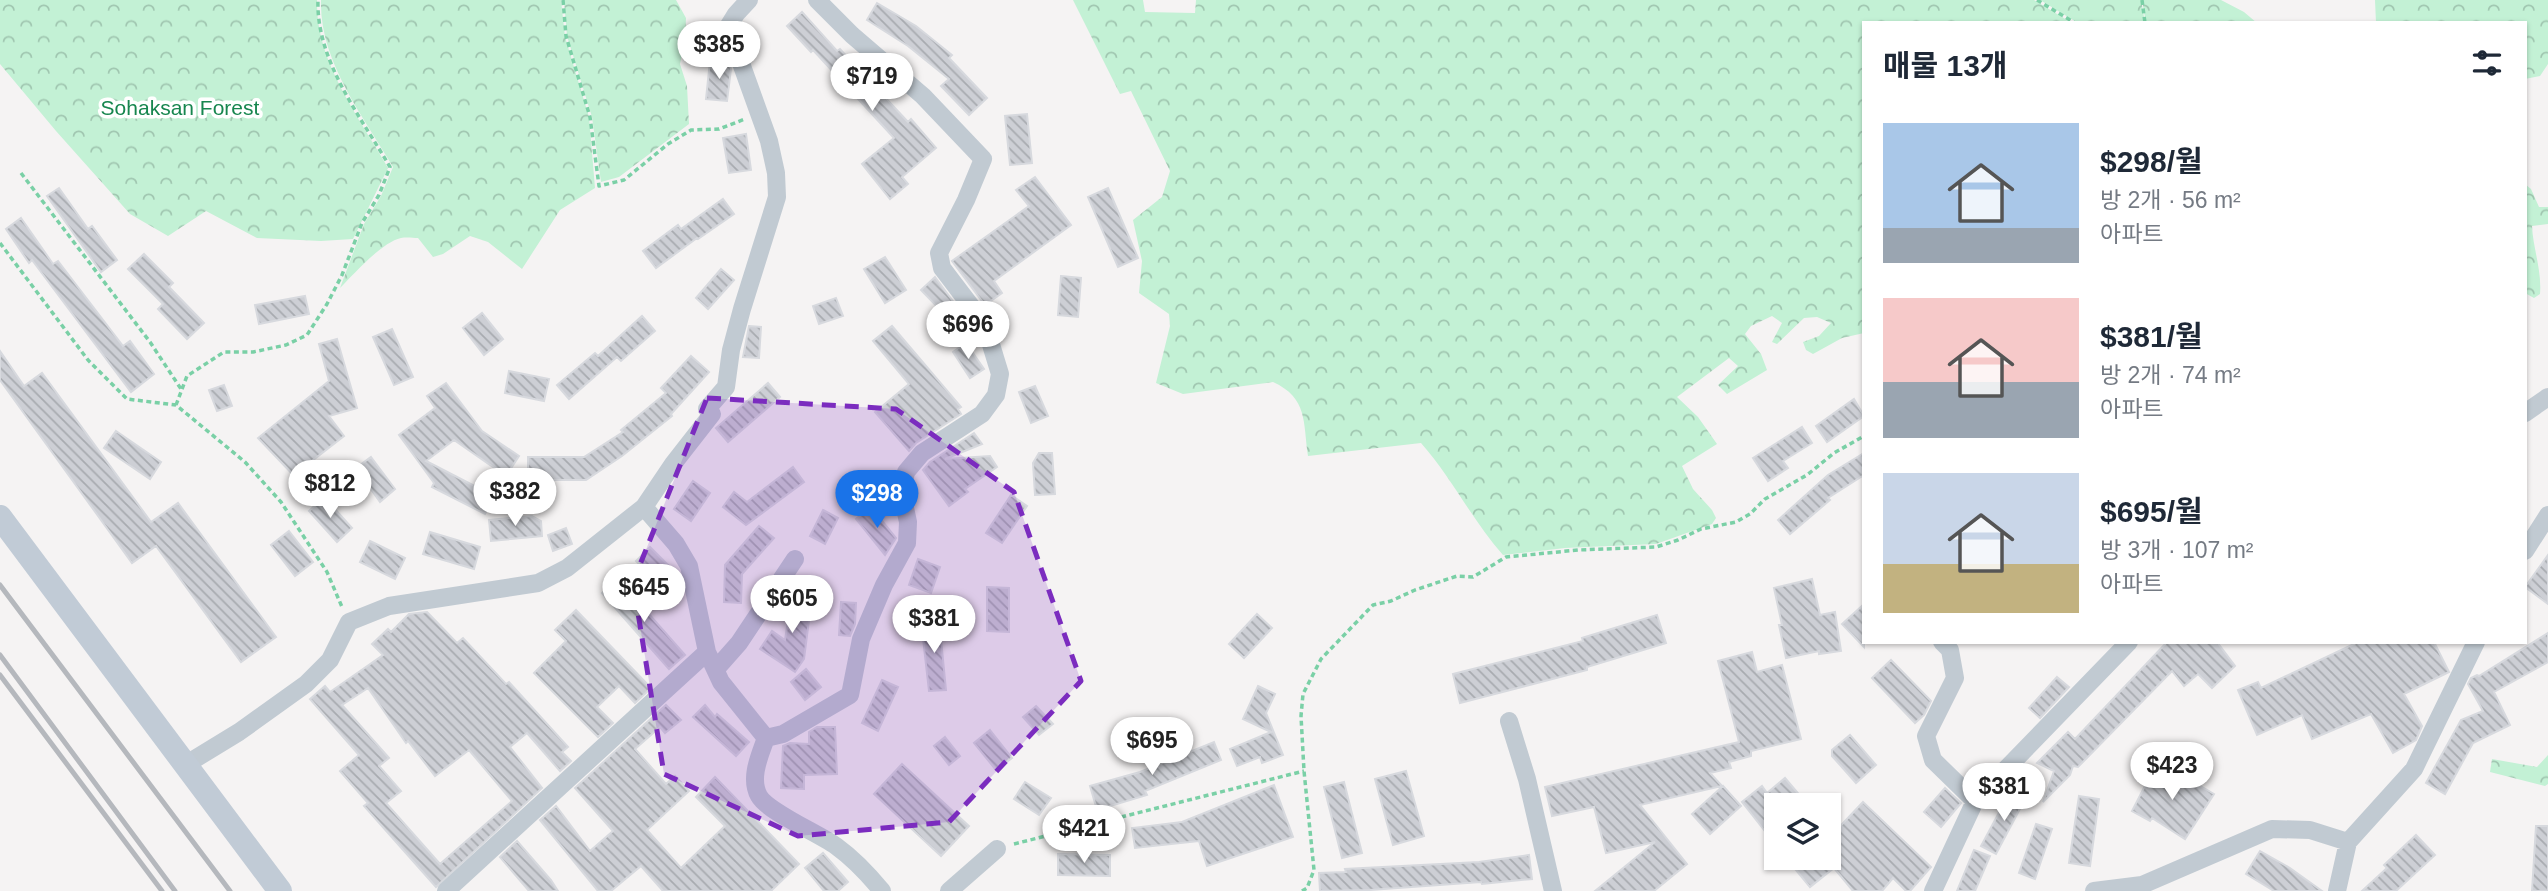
<!DOCTYPE html>
<html lang="ko">
<meta charset="utf-8">
<style>
:root{--surface:#fff;--page:#f6f6f7;--text:#1f2937;--muted:#747a83;--accent:#1a73e8}
body{margin:0;font-family:Arial,"Noto Sans KR",sans-serif;background:var(--page);color:var(--text);height:100vh;display:flex;flex-direction:column;font-size:26px;white-space:nowrap}
*{box-sizing:border-box;margin:0}
p{font-size:23px;color:var(--muted)}
.icon{flex:none;width:38px;height:38px;fill:none;stroke:currentColor;stroke-width:2;stroke-linecap:round;stroke-linejoin:round}
.map{position:relative;flex:1;overflow:hidden}
.side{position:absolute;left:1862px;top:21px;width:665px;height:623px;display:flex;flex-direction:column;background:var(--surface);border-radius:0px;box-shadow:0 2px 5px #0004}
.side>*{flex:none}
.fabs{position:absolute;left:1764px;top:793px;display:grid;gap:14px}
.fabs a{display:grid;place-items:center;width:77px;height:77px;border-radius:0px;background:var(--surface);box-shadow:0 2px 5px #0004;font-size:35px}
.price{position:absolute;translate:-50% -60px;padding:0 16px;border-radius:24px;background:#fff;color:#222;font-size:23px;line-height:46px;filter:drop-shadow(0 2px 4px #0008)}
.price::after{content:'';position:absolute;left:50%;top:42px;width:21px;height:16px;margin-left:-10px;background:inherit;clip-path:polygon(0 0,100% 0,50% 100%)}
.price.active{background:var(--accent);color:#fff}
ul{padding:0;list-style:none}
li{display:flex;align-items:center;gap:21px;height:175px;padding:0 21px}
li span{display:grid;place-items:center;flex:none;width:196px;height:140px;border-radius:0px;color:#555}
li>.icon{margin-inline-start:auto}
span .icon{width:84px;height:84px;fill:#fffc;stroke-width:1}
li b{font-size:30px}
h2{display:flex;justify-content:space-between;align-items:center;height:84px;padding:0 21px;font-size:30px}
.map>svg:first-child{display:block}
</style>
<div class="map">
<svg width="2548" height="891" viewBox="0 0 2548 891">
<defs>
<pattern id="forest-crowns" width="20" height="18" patternUnits="userSpaceOnUse" patternTransform="scale(1.75)"><rect width="20" height="18" fill="#c3f1d5"/><path d="M2 6a3 3 0 1 1 6 0M12 15a3 3 0 1 1 6 0" fill="none" stroke="#a0c6b0"/></pattern>
<pattern id="building-back-hatch" width="6" height="6" patternUnits="userSpaceOnUse" patternTransform="scale(1.75)"><rect width="6" height="6" fill="#cdcfd5"/><path d="M-1 5l2 2M0 0l6 6M5-1l2 2" fill="none" stroke="#a8abb0"/></pattern>
</defs>
<rect width="100%" height="100%" fill="#f5f3f3"/>
<path fill="url(#forest-crowns)" d="M0,0h317c-2,61 42,117 71,168l-35,71 -32,2 -64,-3 -51,-27 -38,25 -38,-22 -74,-83 -56,-67z
M321,0h240l4,37 24,80 6,71 -35,22 -38,59 -34,-27 -18,-6 -27,18 -10,3 -15,-19c-5,0 -11,-1 -17,0 -19,4 -47,36 -61,50l24,-64 17,-28 12,-29c-29,-50 -74,-106 -72,-167z
M564,0h112l10,18 -1,22 -5,24 7,22 2,38 -70,53 -18,5 -9,-65 -25,-81z
M1073,0h70l2,12 50,1 1,-13h838l38,23h-208v310l-22,5 -29,16 -7,-4 -3,-8 16,-6 12,-13 -14,-6 -13,1 -27,26 -5,-2 10,-19 -10,-7 -21,10 -6,8 16,20 6,16 -40,24 -9,-9 20,-19 -9,-8 -52,39 21,20 19,27 -35,22 11,23 19,21 4,8 -4,6 -56,20 -91,4 -62,7c-31,-35 -51,-77 -82,-112l-113,13c-5,-34 0,-58 -35,-74l-90,12 -27,-11 14,-57 -1,-12 -30,-21 3,-32 -9,-41 29,-23 8,-26 -39,-80 -11,3z
M2040,0h101l4,23h-67z
M2142,0h79l23,12 13,11h-111z
M2375,0h173v64l-8,12 -15,3v-56h-149z
M2525,184l6,5 8,18h9v17l-16,2c1,22 10,45 8,68l-6,4 -9,-5z
M2548,755v29l-3,2 -55,-14 2,-13 45,8z"/>
<path fill="url(#building-back-hatch)" stroke="#d7d9de" stroke-width="2" fill-rule="evenodd" d="M877,3l39,23 36,29 -3,3 38,40 -18,17 -28,-29 8,-7 -41,-33 -41,-26z
M802,12l35,39 3,-2 68,73 3,-3 25,29 -34,29 6,7 -18,15 -28,-35 32,-26 -81,-88 -2,2 -24,-26z
M710,61l19,3 2,5 -4,32 -21,-2z
M1027,114l5,49 -22,2 -5,-49z
M746,134l5,36 -22,3 -6,-35z
M1035,177l36,48 -77,56 8,12 -17,12 -33,-44 77,-55 -13,-16z
M59,188l29,41 4,-3 25,34 -16,12 -54,-76z
M1108,188l30,70 -20,9 -30,-70z
M723,199l11,15 -36,25 -1,-1 -41,30 -13,-17 35,-26 3,4z
M21,218l32,46 5,-3 65,85 7,-5 24,33 -23,18 -99,-132 -3,3 -23,-34z
M144,254l29,29 -4,4 35,36 -17,16 -29,-30 5,-5 -35,-35z
M885,257l21,33 -21,13 -21,-34z
M721,269l13,11 -26,29 -12,-11z
M1061,276l20,2 -3,39 -20,-2z
M935,277l28,38 -9,9 -33,-34z
M305,296l4,18 -50,10 -4,-19z
M836,298l7,18 -24,8 -6,-18z
M482,313l21,26 -19,16 -21,-27z
M642,316l13,15 -34,30 -4,-4 -48,42 -12,-14 38,-32 3,3z
M749,326l12,1 -2,31 -16,-1z
M892,326l69,81 -3,2 3,5 -45,29 -7,8 -34,-39 34,-28 -36,-43z
M392,329l21,48 -19,8 -21,-48z
M337,339l20,69 -28,8 15,20 -32,25 5,6 -17,15 -42,-44 71,-57 -10,-37z
M966,343l18,26 -14,9 -17,-26z
M0,351l24,35 18,-13 109,149 27,-19 98,134 -35,25 -85,-116 -24,17 -132,-183z
M691,356l18,16 -38,42 1,2 -50,40 -36,24h-58v-23h56l39,-25 -2,-2 45,-37 -5,-5z
M509,371l40,8 -5,22 -39,-8z
M446,383l36,48 37,25 -13,20 -52,-36 -28,21 68,35 -9,18 -53,-27 2,-4 -35,-48 36,-27 -8,-12z
M768,383l12,14 -52,45 -12,-14z
M224,385l8,21 -15,5 -8,-21z
M1035,386l13,30 -17,7 -12,-31z
M1854,399l10,17 -37,26 -11,-16z
M1802,427l10,16 -29,18 5,7 -20,13 -15,-23z
M116,431l45,31 -11,17 -46,-31z
M974,433l8,11 -37,15 45,-3 7,11 -32,22 3,3 -19,14 -26,-36 7,-8z
M1039,453h13l3,41 -20,1 -2,-32z
M1864,453v22l-36,23 2,2 -40,34 -12,-14 50,-45z
M371,457l24,32 -15,13 -24,-34z
M793,467l11,15 -58,43 -23,-18 11,-15 13,10z
M693,481l17,12 -19,28 -17,-12z
M1011,495l16,11 -25,37 -16,-10z
M324,497l28,31 -15,14 -28,-31z
M871,507l25,31 -11,17 -29,-36z
M823,510l15,8 -13,26 -15,-8z
M532,516l9,5 1,15 -51,5 -2,-21z
M759,526l15,12 -32,36 -1,29 -17,-1 1,-37z
M566,528l6,16 -19,7 -5,-16z
M289,531l24,31 -18,14 -24,-31z
M430,532l50,15 -6,22 -51,-15z
M370,541l35,17 -10,21 -35,-17z
M650,547l30,30 3,17 -8,8 -39,-41z
M2548,555v49l-23,-17z
M918,559l22,8 -9,26 -22,-8z
M618,579l67,76 -16,14 -67,-76z
M1812,579l8,36 15,-3 6,39 -22,3v-3l-33,7 -7,-33h3l-8,-37z
M987,587l22,1v44l-22,-1v-17h3l-3,-1z
M792,594l20,3 -8,62 -9,13 -35,-23 12,-18 13,9z
M841,602l15,1 -1,21 -5,12 -11,-1z
M1864,604v43l-22,-23z
M576,610l75,78 -16,15 -16,-17 -22,21 16,16 -15,14 -64,-64 32,-32 -11,-11z
M427,612l30,31 6,-5 43,46 3,-2 59,65 -6,5 9,9 -11,10 -33,-38 -17,14 32,41 -106,99 -72,-81 4,-3 -28,-32 19,-16 -49,-56 15,-13 5,6 53,-37 -11,-11 16,-15 3,3 18,-18zM368,688l38,55 2,-2 27,35 34,-26 43,51 -72,63 -54,-61 15,-12 -22,-25 10,-8 -47,-53z
M1257,614l15,14 -28,30 -15,-14z
M1657,615l9,28 -79,24v3l-127,33 -7,-29 130,-33 -1,-3z
M939,619l7,71 -17,1 -8,-70z
M2548,633v29l-54,30 16,33 -37,18 -28,51 -19,-11 35,-63 22,-9 -15,-27 3,-6 6,-3 2,1z
M2167,642h50l18,24 -23,22 -14,-14 -14,12 -12,-15 -94,96 -5,-1 -3,9 -27,27 11,-31 -17,-8 31,-31 7,7z
M2358,642h76l15,30 -45,22 18,32 -6,14 -23,13 -22,-39 -59,25 -10,-24 -45,20 -19,-45 20,-8 3,6z
M1752,652l5,20 25,-7 19,74 -50,12v5l-22,6 2,6 -21,5 12,13 -82,19 47,59 -33,27h-59l60,-49 -49,11 -12,-46 -42,9 -7,-29 194,-45 -21,-81z
M1891,660l40,41 -7,14 -9,8 -43,-45z
M806,669l15,18 -16,13 -14,-18z
M2057,677l12,10 -29,31 -11,-10z
M882,680l16,7 -20,44 -16,-8z
M1258,686l17,8 -9,19 17,42 -21,8 -2,-6 -23,9 -7,-17 41,-17 -28,-13z
M666,705l15,15 -16,13 -5,-6 -25,22 31,35 9,-8 14,15 -42,39 34,38 44,-42 -29,-29 19,-20 84,87 -28,27h-108l-22,-25 -30,25h-13l-58,-71 16,-14 34,45 23,-20 -38,-43z
M705,705l10,12 2,-3 32,28 -13,14 -43,-39z
M1036,706l17,18 -14,11 -16,-18z
M817,727h18l2,47 -33,1v14l-23,-1 2,-42 7,-3 19,1v-12z
M990,730l22,28 -16,12 -22,-27z
M1850,735l26,30 -20,18 -24,-27v-6z
M945,737l15,19 -11,9 -15,-19z
M1214,742l7,18 -76,31 2,4 -50,15 -7,-24 50,-14z
M902,764l67,62 -28,30 -67,-62z
M2155,766l33,18 2,-4 24,14 -29,45 -33,-21 -2,3 -18,-10z
M1406,771l18,65 -31,9 -18,-66z
M1785,778l23,27h-32v40l-34,-43 20,-16 5,7z
M1025,782l26,16 -12,17 -25,-16z
M1344,782l18,71 -20,5 -18,-71z
M1274,785l19,52 -86,29 -8,-25 -64,7 -3,-20 50,-6z
M1723,786l18,20 -31,28 -18,-20z
M2028,786l3,2 -35,66 -15,-8 21,-39 3,2z
M1945,788l16,15 -20,24 -17,-15z
M2079,796l20,3 -9,67 -21,-3z
M1863,802l68,65 -21,24h-4l-13,-13 -11,13h-29l-19,-23 -24,19 -24,-29h43v-20z
M2036,824l16,5 -17,50 -16,-6z
M2536,826h12v65h-16z
M2416,835l19,20 -39,36h-34l25,-23 -3,-3z
M517,841l34,39 7,11h-29l-29,-34z
M1974,850l16,6 -15,35h-18z
M2260,851l30,17 32,23h-48l-28,-17z
M823,853l25,29 -10,9h-14l-19,-23z
M1058,854l52,1v21l-52,-1z
M1529,855l3,24 -50,5 -1,-2 -111,8 -50,1 -1,-18 27,-1 -1,-3 134,-7z"/>
<g fill="none" stroke-linecap="round" stroke-linejoin="round">
<path stroke="#7ad0a6" stroke-width="3.5" stroke-dasharray="5 3.5" stroke-linecap="butt" d="M563,0l3,36 24,81 9,69 25,-6 44,-36 23,-14 28,-1 26,-10
M2037,0l38,23
M2142,0l3,23
M21,173l129,169 31,47
M0,243l88,117 39,39 49,6 69,57 36,40 46,70 15,35
M176,405l11,-29 37,-24h29l33,-7 21,-10 20,-31 15,-29 20,-52 17,-28 11,-28c-29,-50 -74,-106 -72,-167
M1014,844l290,-73
M1302,891l5,-3 7,-18 -10,-99 -3,-55 2,-22 18,-35 52,-54 18,-4 24,-11 42,-14 16,1 33,-20 72,-7 78,-3 22,-7 23,-11 35,-7 14,-8 15,-15 42,-24 27,-22 30,-17"/>
<path stroke="#c1cad2" stroke-width="18" d="M2525,413l23,-16
M644,507l32,37 13,22 18,86 14,30 45,56c-6,17 -17,40 -7,58 9,16 59,37 77,50 18,13 32,28 46,45
M2525,551l23,-36
M1942,642l8,8 5,28 -29,58 7,24 42,41
M716,669l23,-26 56,-84
M1509,721l18,58 26,112
M766,738l17,-4 67,-39 11,-56 23,-54 23,-42 1,-21 -6,-28 4,-22 16,-19 60,-39 14,-19 4,-21 -11,-36 -12,-24 -35,-46 -3,-15 27,-53 17,-41 -60,-63 -71,-61 -35,-35
M185,765l54,-33 67,-48 24,-24 19,-38 40,-16 149,-23 29,-15 77,-61 29,-43 39,-50 -5,-5 19,-22 5,-37 11,-41 35,-112 -1,-24 -7,-32 -41,-114 8,-13 13,-14
M446,891l261,-239
M949,891l48,-42
M1933,891l42,-90 154,-159
M2094,891l48,-6 130,-56 38,1 38,12
M2337,891l11,-49 66,-73 62,-127"/>
<path stroke="#c1cbd6" stroke-width="24" d="M0,517l280,374"/>
<path stroke="#b5b8bd" stroke-width="5" d="M0,585l230,306
M0,655l175,236
M0,675l162,216"/>
</g>
<path fill="#7b2cbf" fill-opacity="0.2" stroke="#7b2cbf" stroke-width="5" stroke-dasharray="14 9" stroke-linejoin="round" d="M707,398l189,11 118,83 67,189 -132,141 -151,14 -134,-62 -31,-192z"/>
<g text-anchor="middle" dominant-baseline="central" stroke-width="7" stroke-linejoin="round" paint-order="stroke">
<g font-size="21" fill="#17864f" stroke="#fff">
<text x="180" y="107">Sohaksan Forest</text>
</g>
</g>
</svg>
<div class="fabs">
<a><svg class="icon" aria-label="layers" viewBox="0 0 24 24"><path d="M12 4l9 5-9 5-9-5zM3 14l9 5 9-5"/></svg></a>
</div>
<b class="price" style="left:719px;top:81px">$385</b>
<b class="price" style="left:872px;top:113px">$719</b>
<b class="price" style="left:968px;top:361px">$696</b>
<b class="price" style="left:330px;top:520px">$812</b>
<b class="price" style="left:515px;top:528px">$382</b>
<b class="price active" style="left:877px;top:530px">$298</b>
<b class="price" style="left:644px;top:624px">$645</b>
<b class="price" style="left:792px;top:635px">$605</b>
<b class="price" style="left:934px;top:655px">$381</b>
<b class="price" style="left:1152px;top:777px">$695</b>
<b class="price" style="left:2172px;top:802px">$423</b>
<b class="price" style="left:2004px;top:823px">$381</b>
<b class="price" style="left:1084px;top:865px">$421</b>
<section class="side">
<h2>매물 13개<svg class="icon" aria-label="filters" viewBox="0 0 24 24"><path d="M4 7h16M4 17h16"/><circle cx="9" cy="7" r="2"/><circle cx="15" cy="17" r="2"/></svg></h2>
<ul>
<li><span style="background:linear-gradient(#a9c7e8 75%,#9aa5b1 0)"><svg class="icon" aria-label="home" viewBox="0 0 24 24"><path d="M3 11l9-7 9 7M6 9v11h12V9"/></svg></span><div><b>$298/월</b><p>방 2개 · 56 m²</p><p>아파트</p></div></li>
<li><span style="background:linear-gradient(#f6c9c9 60%,#9aa5b1 0)"><svg class="icon" aria-label="home" viewBox="0 0 24 24"><path d="M3 11l9-7 9 7M6 9v11h12V9"/></svg></span><div><b>$381/월</b><p>방 2개 · 74 m²</p><p>아파트</p></div></li>
<li><span style="background:linear-gradient(#c9d6e8 65%,#c2b280 0)"><svg class="icon" aria-label="home" viewBox="0 0 24 24"><path d="M3 11l9-7 9 7M6 9v11h12V9"/></svg></span><div><b>$695/월</b><p>방 3개 · 107 m²</p><p>아파트</p></div></li>
</ul>
</section>
</div>
